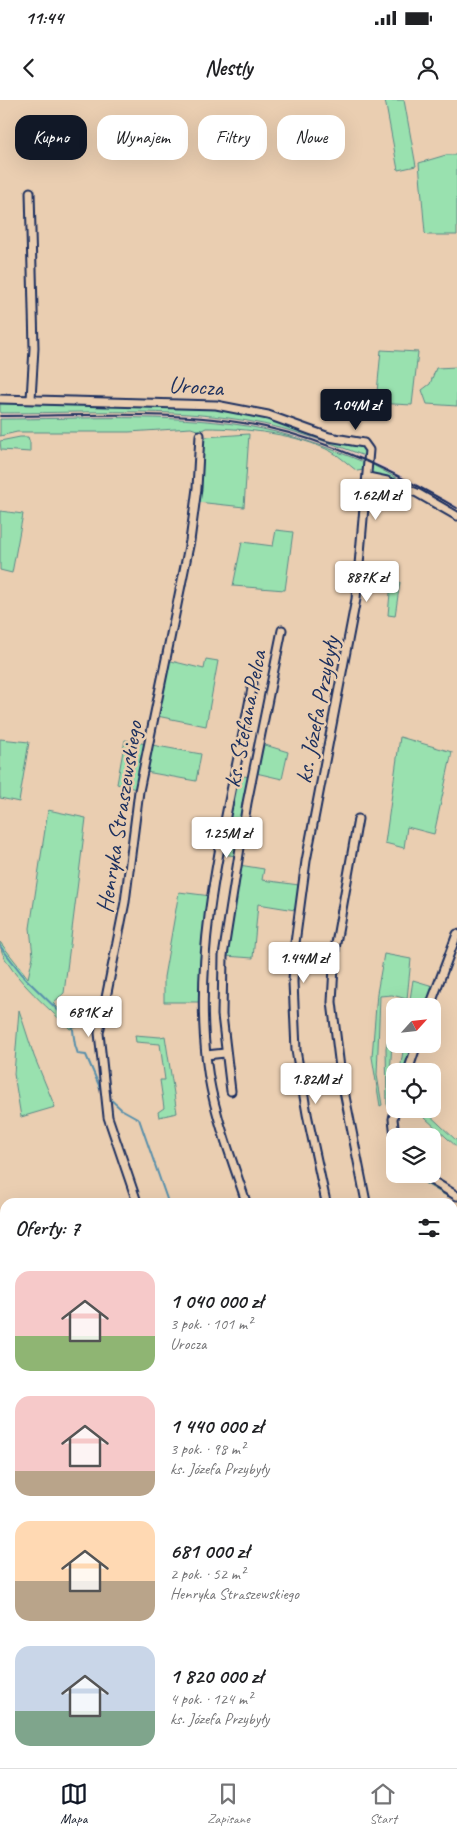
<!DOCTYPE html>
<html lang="pl">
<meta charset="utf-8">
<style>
:root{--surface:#fff;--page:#f6f6f6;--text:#202124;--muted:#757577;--line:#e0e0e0;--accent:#111827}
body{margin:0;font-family:Caveat,sans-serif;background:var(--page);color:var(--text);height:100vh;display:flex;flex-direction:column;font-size:19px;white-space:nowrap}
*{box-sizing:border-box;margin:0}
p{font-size:16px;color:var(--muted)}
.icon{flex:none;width:28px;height:28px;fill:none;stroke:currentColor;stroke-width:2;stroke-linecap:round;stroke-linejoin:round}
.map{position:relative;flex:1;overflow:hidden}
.panel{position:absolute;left:0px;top:1098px;width:458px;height:571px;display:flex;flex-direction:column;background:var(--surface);border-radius:15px 15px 0 0;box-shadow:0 5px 20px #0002}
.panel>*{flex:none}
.guide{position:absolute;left:15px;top:15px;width:428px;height:45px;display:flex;gap:10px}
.needle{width:32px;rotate:63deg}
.controls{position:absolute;left:386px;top:898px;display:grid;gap:10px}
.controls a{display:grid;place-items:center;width:55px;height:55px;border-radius:10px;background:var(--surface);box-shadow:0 5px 20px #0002;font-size:25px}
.price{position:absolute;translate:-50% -42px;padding:0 11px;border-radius:5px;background:#fff;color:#222;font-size:16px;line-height:32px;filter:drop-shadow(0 1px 2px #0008)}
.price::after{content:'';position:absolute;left:50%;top:30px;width:15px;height:11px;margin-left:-8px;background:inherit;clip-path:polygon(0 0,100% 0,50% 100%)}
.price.active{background:var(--accent);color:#fff}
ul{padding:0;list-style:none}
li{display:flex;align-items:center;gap:15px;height:125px;padding:0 15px}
li span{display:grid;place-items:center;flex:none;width:140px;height:100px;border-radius:15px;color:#555}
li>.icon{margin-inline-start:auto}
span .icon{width:60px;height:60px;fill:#fffc;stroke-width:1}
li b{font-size:21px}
h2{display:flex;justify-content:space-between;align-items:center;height:60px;padding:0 15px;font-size:21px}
.pill{padding:0 18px;border-radius:15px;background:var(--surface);box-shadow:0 5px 20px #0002;font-size:18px;line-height:45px}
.pill.active{background:var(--accent);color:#fff}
.status{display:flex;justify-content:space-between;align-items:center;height:35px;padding:0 25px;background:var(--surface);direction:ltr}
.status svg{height:14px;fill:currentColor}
header{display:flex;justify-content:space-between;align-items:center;height:65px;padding:0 15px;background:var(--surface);font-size:22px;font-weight:800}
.dock{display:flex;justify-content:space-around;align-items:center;height:70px;border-top:1px solid var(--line);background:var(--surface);font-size:14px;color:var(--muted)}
.dock a{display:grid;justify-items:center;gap:2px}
.dock .active{color:var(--accent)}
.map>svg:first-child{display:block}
</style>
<div class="status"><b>11:44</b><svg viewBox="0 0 49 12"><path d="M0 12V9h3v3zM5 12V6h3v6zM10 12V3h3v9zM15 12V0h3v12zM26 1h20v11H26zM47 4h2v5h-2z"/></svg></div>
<header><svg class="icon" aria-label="back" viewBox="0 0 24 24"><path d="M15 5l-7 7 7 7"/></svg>Nestly<svg class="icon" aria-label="person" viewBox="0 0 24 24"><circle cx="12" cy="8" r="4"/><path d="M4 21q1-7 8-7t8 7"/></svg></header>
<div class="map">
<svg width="457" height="1668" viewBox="0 0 457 1668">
<rect width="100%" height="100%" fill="#eaceb1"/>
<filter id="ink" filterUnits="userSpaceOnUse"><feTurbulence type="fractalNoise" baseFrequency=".02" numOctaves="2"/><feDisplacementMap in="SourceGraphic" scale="10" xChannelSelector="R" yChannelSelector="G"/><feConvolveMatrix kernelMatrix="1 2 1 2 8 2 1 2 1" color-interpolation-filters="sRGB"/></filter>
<g filter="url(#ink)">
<path fill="#ebcbc2" d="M0,313l195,2 63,8 36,8 73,26 90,49v5l-91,-48 -44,-18 -75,-19 -85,-7h-162z"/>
<path fill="#99e1af" stroke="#5a8886" d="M385,0h19l12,66 -18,4z
M446,55h11v80h-30l-2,-2 -6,-70z
M381,250l37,2 -6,53 -36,-2z
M457,267v39l-30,-2 -5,-14 8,-6 6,-16z
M0,301l193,4 52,6 117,35 4,3 1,8c-45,-18 -91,-33 -139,-39 -74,-10 -153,-5 -228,-5z
M0,319c81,0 166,-6 247,7 41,7 80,21 119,37l-2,7 -7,1c-8,-6 -16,-14 -25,-19 -33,-18 -88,-24 -126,-24l-6,3 -9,-3 -62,4h-112l-17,4z
M249,334l-5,73 -47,-5 8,-65z
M20,337h8l2,6v9l-29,-2 -1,-9z
M371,364l86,47v4l-87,-41z
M0,411l23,3 -11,59 -12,-3z
M276,430l17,2 -8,58 -52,-4 9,-44 31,4z
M391,482h9l-5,34 -7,-1z
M206,559l12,2 -12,65 -49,-10 10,-56 37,9z
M400,637l52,15 -18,82 -27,-7 -3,21 -19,-5z
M0,639l29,3 -10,60 -19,-4z
M125,640l21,4 -10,45 -19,-5z
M262,644l26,8 -6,27 -26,-6z
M152,645l49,9 -5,27 -50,-9z
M238,675l12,2 -14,79 -14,-2z
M48,710l38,8 -22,175 -11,10 24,24 -7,2c-19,-19 -70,-61 -70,-87l28,36 5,-22 -3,-28z
M239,765l25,4 -2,11 37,5 -4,25 -37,-6 -5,54 -28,-2z
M179,792l32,4 -10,106h-37v-25z
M384,854l27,5 -4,40 -15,-4 -12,1 -3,79 5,30 -2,1 -8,-49 5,-64z
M413,880l20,6 -6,20h-18z
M19,910l15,46 21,51 -34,10 -7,-43z
M390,923h3l-4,72 3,10 -2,5 -3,-6 -1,-56z
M135,935l25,2 5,-1 12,77 -18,4 -1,-5 6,-4 -4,-28h5l-5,-36 -24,-2z
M404,944h11l-9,27h-6z
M415,1009h8l34,32v6z
M409,1074h10l29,19v4z
M457,1458v197l-4,2 -1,-159h5l-4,-21 -1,-17z
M0,1482l5,3v22l-5,6z
M5,1545v35l-5,3v-33z
M177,1664h260l-10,4h-252z"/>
<path fill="#80cfde" stroke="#588fab" d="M0,1639l5,3v22h45l2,4h-52z"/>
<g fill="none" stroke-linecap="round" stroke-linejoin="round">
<path stroke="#588fab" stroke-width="2" d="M0,846l25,32 47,46c3,13 0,16 6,30l8,1 15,35
M108,997l13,12 18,10 29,83
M0,1419l5,3
M452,1490l5,44
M182,1668l2,-4"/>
<g stroke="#1b2f5e" stroke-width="11">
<path id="minor" d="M30,92l4,156 -3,51
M0,299l216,6 52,10 61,22 35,6 5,7 -13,149 -50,262 -11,82 -2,39 3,68 11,64 19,88
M368,377l19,4 30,12 40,23
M358,719l-23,130 -3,53 9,74 25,126
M430,906l27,-72
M206,955l19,-2
M408,971l9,-27
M231,991l-9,-76 1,-59 24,-153 35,-173
M395,1036l-2,-17 2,-10
M421,1074l36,22
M137,1102l-29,-85 -9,-84 26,-131 14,-111 51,-250 7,-53 3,-53
M246,1102c-14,-43 -34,-93 -39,-138 -16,-127 23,-257 46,-381
M0,1145l5,17
M452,1248l5,-6
M0,1313h5"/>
</g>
<g stroke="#1b2f5e" stroke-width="15">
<path id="trunk" d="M0,1160l5,2
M452,1270l5,2"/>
</g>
<use href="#minor" stroke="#eaceb1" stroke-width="7"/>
<use href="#trunk" stroke="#eaceb1" stroke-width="11"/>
<path stroke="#1b2f5e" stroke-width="2" d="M0,316c86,0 181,-7 265,11 69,15 131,46 192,81"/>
</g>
</g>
<g text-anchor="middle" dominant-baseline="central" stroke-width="5" stroke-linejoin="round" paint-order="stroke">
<g font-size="24" fill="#1b2f5e" stroke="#eaceb1">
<text transform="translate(196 286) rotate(4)">Urocza</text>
<text transform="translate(317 610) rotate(-79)">ks. Józefa Przybyły</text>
<text transform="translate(245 619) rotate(-79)">ks. Stefana Pelca</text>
<text transform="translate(119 717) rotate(-81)">Henryka Straszewskiego</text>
</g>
</g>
</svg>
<div class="controls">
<a><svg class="needle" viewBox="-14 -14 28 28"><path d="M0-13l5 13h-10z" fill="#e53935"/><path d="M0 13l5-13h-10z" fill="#757577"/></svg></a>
<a><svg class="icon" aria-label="locate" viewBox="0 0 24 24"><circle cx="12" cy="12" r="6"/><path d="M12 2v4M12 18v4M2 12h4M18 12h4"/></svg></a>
<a><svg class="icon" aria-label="layers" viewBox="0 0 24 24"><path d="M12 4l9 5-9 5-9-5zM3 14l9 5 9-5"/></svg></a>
</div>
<b class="price active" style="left:356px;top:331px">1.04M zł</b>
<b class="price" style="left:376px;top:421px">1.62M zł</b>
<b class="price" style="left:367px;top:503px">887K zł</b>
<b class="price" style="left:227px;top:759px">1.25M zł</b>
<b class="price" style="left:304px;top:884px">1.44M zł</b>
<b class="price" style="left:89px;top:938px">681K zł</b>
<b class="price" style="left:316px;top:1005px">1.82M zł</b>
<div class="guide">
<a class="pill active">Kupno</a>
<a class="pill">Wynajem</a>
<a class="pill">Filtry</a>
<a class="pill">Nowe</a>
</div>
<section class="panel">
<h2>Oferty: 7<svg class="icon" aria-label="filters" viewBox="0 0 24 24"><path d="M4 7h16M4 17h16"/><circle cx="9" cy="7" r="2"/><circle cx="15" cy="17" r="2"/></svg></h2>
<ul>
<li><span style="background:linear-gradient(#f6c9c9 65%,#8fb573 0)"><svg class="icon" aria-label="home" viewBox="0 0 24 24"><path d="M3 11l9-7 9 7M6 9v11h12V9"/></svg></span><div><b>1 040 000 zł</b><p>3 pok. · 101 m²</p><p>Urocza</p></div></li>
<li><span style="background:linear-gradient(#f6c9c9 75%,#b9a48a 0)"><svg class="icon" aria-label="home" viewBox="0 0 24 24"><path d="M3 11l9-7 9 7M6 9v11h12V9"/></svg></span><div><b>1 440 000 zł</b><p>3 pok. · 98 m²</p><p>ks. Józefa Przybyły</p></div></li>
<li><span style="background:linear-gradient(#ffd9b3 60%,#b9a48a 0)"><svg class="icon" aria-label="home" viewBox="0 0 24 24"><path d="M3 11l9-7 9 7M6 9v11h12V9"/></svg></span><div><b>681 000 zł</b><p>2 pok. · 52 m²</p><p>Henryka Straszewskiego</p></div></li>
<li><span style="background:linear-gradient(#c9d6e8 65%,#7fa58c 0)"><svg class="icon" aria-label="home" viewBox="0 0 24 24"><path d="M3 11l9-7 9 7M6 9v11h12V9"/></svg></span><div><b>1 820 000 zł</b><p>4 pok. · 124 m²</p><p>ks. Józefa Przybyły</p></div></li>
</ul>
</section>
</div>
<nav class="dock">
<a class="active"><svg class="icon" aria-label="map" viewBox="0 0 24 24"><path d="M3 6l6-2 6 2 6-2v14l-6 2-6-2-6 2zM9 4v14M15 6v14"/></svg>Mapa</a>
<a><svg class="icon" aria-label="saved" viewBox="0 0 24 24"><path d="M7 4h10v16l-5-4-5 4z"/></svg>Zapisane</a>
<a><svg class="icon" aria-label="home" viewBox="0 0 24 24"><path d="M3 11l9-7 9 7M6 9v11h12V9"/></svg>Start</a>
</nav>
